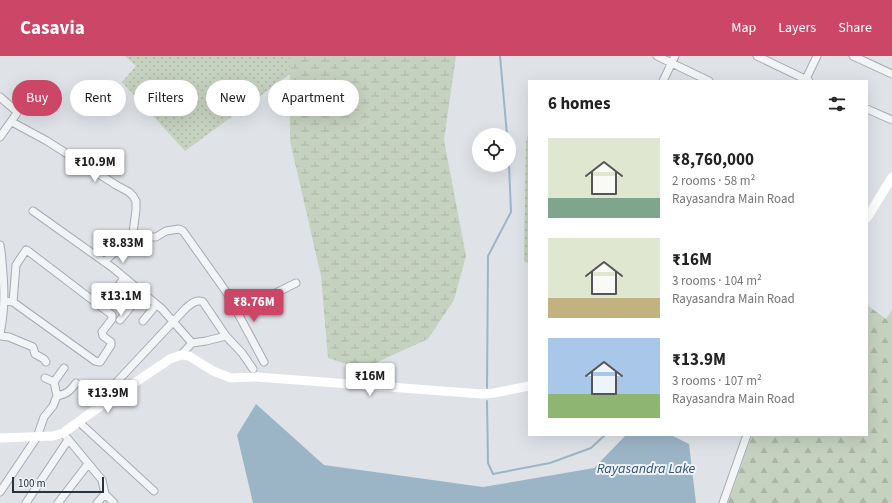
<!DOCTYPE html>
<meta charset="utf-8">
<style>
:root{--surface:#fff;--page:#f2f2f2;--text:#222;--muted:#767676;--accent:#cb4667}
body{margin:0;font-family:"Source Sans 3",sans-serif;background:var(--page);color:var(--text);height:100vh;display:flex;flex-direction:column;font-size:15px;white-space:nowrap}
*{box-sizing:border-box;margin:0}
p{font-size:13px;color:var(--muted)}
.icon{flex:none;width:22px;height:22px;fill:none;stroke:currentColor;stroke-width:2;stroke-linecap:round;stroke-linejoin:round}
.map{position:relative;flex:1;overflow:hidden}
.sheet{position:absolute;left:528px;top:24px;width:340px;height:356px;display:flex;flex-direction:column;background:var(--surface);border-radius:0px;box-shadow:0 4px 16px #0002}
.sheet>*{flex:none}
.top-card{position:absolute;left:12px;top:24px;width:380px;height:36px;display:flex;gap:8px}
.controls{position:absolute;left:472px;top:72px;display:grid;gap:8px}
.controls a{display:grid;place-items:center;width:44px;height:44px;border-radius:50%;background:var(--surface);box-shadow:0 4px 16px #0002;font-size:20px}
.scale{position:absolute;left:12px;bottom:10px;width:92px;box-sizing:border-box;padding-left:4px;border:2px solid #28333f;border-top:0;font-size:11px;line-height:14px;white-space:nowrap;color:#28333f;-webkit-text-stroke:3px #eef2f6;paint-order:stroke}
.price{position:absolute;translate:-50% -34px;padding:0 9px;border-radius:4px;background:#fff;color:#222;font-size:13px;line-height:26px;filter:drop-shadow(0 1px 2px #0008)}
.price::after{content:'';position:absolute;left:50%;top:24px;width:12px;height:9px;margin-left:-6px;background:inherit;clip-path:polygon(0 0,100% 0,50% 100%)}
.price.active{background:var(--accent);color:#fff}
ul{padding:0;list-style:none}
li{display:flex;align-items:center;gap:12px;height:100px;padding:0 20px}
li span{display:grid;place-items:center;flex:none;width:112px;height:80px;border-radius:0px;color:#555}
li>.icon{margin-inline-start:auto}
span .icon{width:48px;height:48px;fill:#fffc;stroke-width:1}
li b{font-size:17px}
h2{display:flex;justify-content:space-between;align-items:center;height:48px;padding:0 20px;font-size:17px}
.chip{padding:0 14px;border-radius:18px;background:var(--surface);box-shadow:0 4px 16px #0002;font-size:14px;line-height:36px}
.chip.active{background:var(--accent);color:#fff}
header{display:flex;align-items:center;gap:24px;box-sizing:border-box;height:56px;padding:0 20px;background:var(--accent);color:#fff}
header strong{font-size:19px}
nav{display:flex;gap:22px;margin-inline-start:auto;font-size:14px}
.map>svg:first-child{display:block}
</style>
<header>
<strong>Casavia</strong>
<nav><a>Map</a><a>Layers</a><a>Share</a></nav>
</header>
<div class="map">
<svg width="892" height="447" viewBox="0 0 892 447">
<defs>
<pattern id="grass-dots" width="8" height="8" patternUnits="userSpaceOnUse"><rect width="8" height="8" fill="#c6d2c0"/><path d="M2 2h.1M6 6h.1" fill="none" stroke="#aab5a6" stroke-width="1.8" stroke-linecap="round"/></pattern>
<pattern id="forest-firs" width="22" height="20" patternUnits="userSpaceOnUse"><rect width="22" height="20" fill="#c6d2c0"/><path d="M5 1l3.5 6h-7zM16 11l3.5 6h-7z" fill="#aab5a6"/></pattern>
<pattern id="wetland-marsh" width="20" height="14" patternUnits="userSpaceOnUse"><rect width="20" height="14" fill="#c6d2c0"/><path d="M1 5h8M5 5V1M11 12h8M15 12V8" fill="none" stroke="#aab5a6"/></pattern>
</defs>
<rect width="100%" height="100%" fill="#dfe3e8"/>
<path fill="url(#grass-dots)" d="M125,0h165v18l-105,77 -63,-69 14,-16z
M529,75v132l-5,-2 2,-119z"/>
<path fill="url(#forest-firs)" d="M867,249l19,14 6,-9v193h-164l24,-68h115z"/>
<path fill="url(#wetland-marsh)" d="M290,0h166l-12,84 22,116 -12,44 -26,39 -66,30 -34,-11 -7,-82 -31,-135z"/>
<path fill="#9bb5c7" d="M256,348l68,61 159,22 111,-19 32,-33h45l18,9 7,59h-443l-16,-68z"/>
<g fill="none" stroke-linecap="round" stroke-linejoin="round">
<path stroke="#9bb5c7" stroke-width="2" d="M500,0l7,79
M487,332l1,-132 23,-44 -2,-47
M487,345l1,62 5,11 57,-11 41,-15 14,-13"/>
<g stroke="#a4abb2" stroke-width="9">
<path id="street" d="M657,0l52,25
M757,0l52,25
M853,0l39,18
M663,25l12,-25
M805,25l12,-25
M0,41l15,13 2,3 -17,24
M867,53l25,11
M12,66l35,19 69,44 13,7 4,4 3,5v9l-3,23 -3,10 -6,5 -9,4 -11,10
M33,155l80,57 49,41 30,34
M132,181h24l10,-6 13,-2 4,2 44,62 37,69
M0,189l1,6c3,29 5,54 -1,83
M4,245l9,1 82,59 5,1 11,-17v-3l-8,-6 -1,-4 10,-13v-4l-84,-64 -2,-1 -10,15 -3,37
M105,248l19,-26
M237,256l59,-29
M120,264l22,-27
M143,265l13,-16
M0,280l9,1 24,10 2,7 9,5 2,3
M181,299l11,-12 14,-2 20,-5
M45,322l9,4
M57,340c10,-2 13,-5 19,-13
M106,346l3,-10 3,-5 74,-79c5,-4 10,-9 17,-6l23,34 16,17 11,16
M79,366l75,69
M63,377l39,47 3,14 9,9
M0,436l37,-55 7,-20 9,-11 4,-10 -3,-14 10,-14
M26,447l42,-63
M58,447l30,-39
M97,447l8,-9
M723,447l24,-68"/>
</g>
<use href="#street" stroke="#f2f4f6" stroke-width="7"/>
<path stroke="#fff" stroke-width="9" d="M867,162l25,-41
M0,382l53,-2 10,-3 43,-31 64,-43 11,-4 8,1 24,15 18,7 26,-1 225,17 12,-1 35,-7"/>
</g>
<g text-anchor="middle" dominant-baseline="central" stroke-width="4" stroke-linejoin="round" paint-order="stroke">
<g font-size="14" font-style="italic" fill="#335572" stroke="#eef2f6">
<text x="646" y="413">Rayasandra Lake</text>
</g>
</g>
</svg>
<div class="controls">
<a><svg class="icon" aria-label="locate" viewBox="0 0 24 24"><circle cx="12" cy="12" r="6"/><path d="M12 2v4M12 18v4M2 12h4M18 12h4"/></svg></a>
</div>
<div class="scale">100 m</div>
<b class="price" style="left:95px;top:127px">₹10.9M</b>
<b class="price" style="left:123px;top:208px">₹8.83M</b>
<b class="price" style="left:121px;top:261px">₹13.1M</b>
<b class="price active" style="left:254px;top:267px">₹8.76M</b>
<b class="price" style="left:370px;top:341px">₹16M</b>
<b class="price" style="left:108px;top:358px">₹13.9M</b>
<div class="top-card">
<a class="chip active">Buy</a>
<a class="chip">Rent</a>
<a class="chip">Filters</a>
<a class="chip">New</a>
<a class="chip">Apartment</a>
</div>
<section class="sheet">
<h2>6 homes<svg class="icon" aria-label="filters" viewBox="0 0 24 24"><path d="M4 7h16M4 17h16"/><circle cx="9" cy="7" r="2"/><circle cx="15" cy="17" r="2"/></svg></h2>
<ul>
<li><span style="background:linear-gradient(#dfe7d0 75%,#7fa58c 0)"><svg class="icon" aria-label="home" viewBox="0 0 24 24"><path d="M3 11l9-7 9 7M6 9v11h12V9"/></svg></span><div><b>₹8,760,000</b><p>2 rooms · 58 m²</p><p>Rayasandra Main Road</p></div></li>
<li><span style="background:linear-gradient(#dfe7d0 75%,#c2b280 0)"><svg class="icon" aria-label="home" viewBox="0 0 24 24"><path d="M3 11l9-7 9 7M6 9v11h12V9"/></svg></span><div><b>₹16M</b><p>3 rooms · 104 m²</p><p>Rayasandra Main Road</p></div></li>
<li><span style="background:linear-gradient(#a9c7e8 70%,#8fb573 0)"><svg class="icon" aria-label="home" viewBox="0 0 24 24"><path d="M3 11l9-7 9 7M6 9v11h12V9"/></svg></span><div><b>₹13.9M</b><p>3 rooms · 107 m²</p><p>Rayasandra Main Road</p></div></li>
</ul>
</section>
</div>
